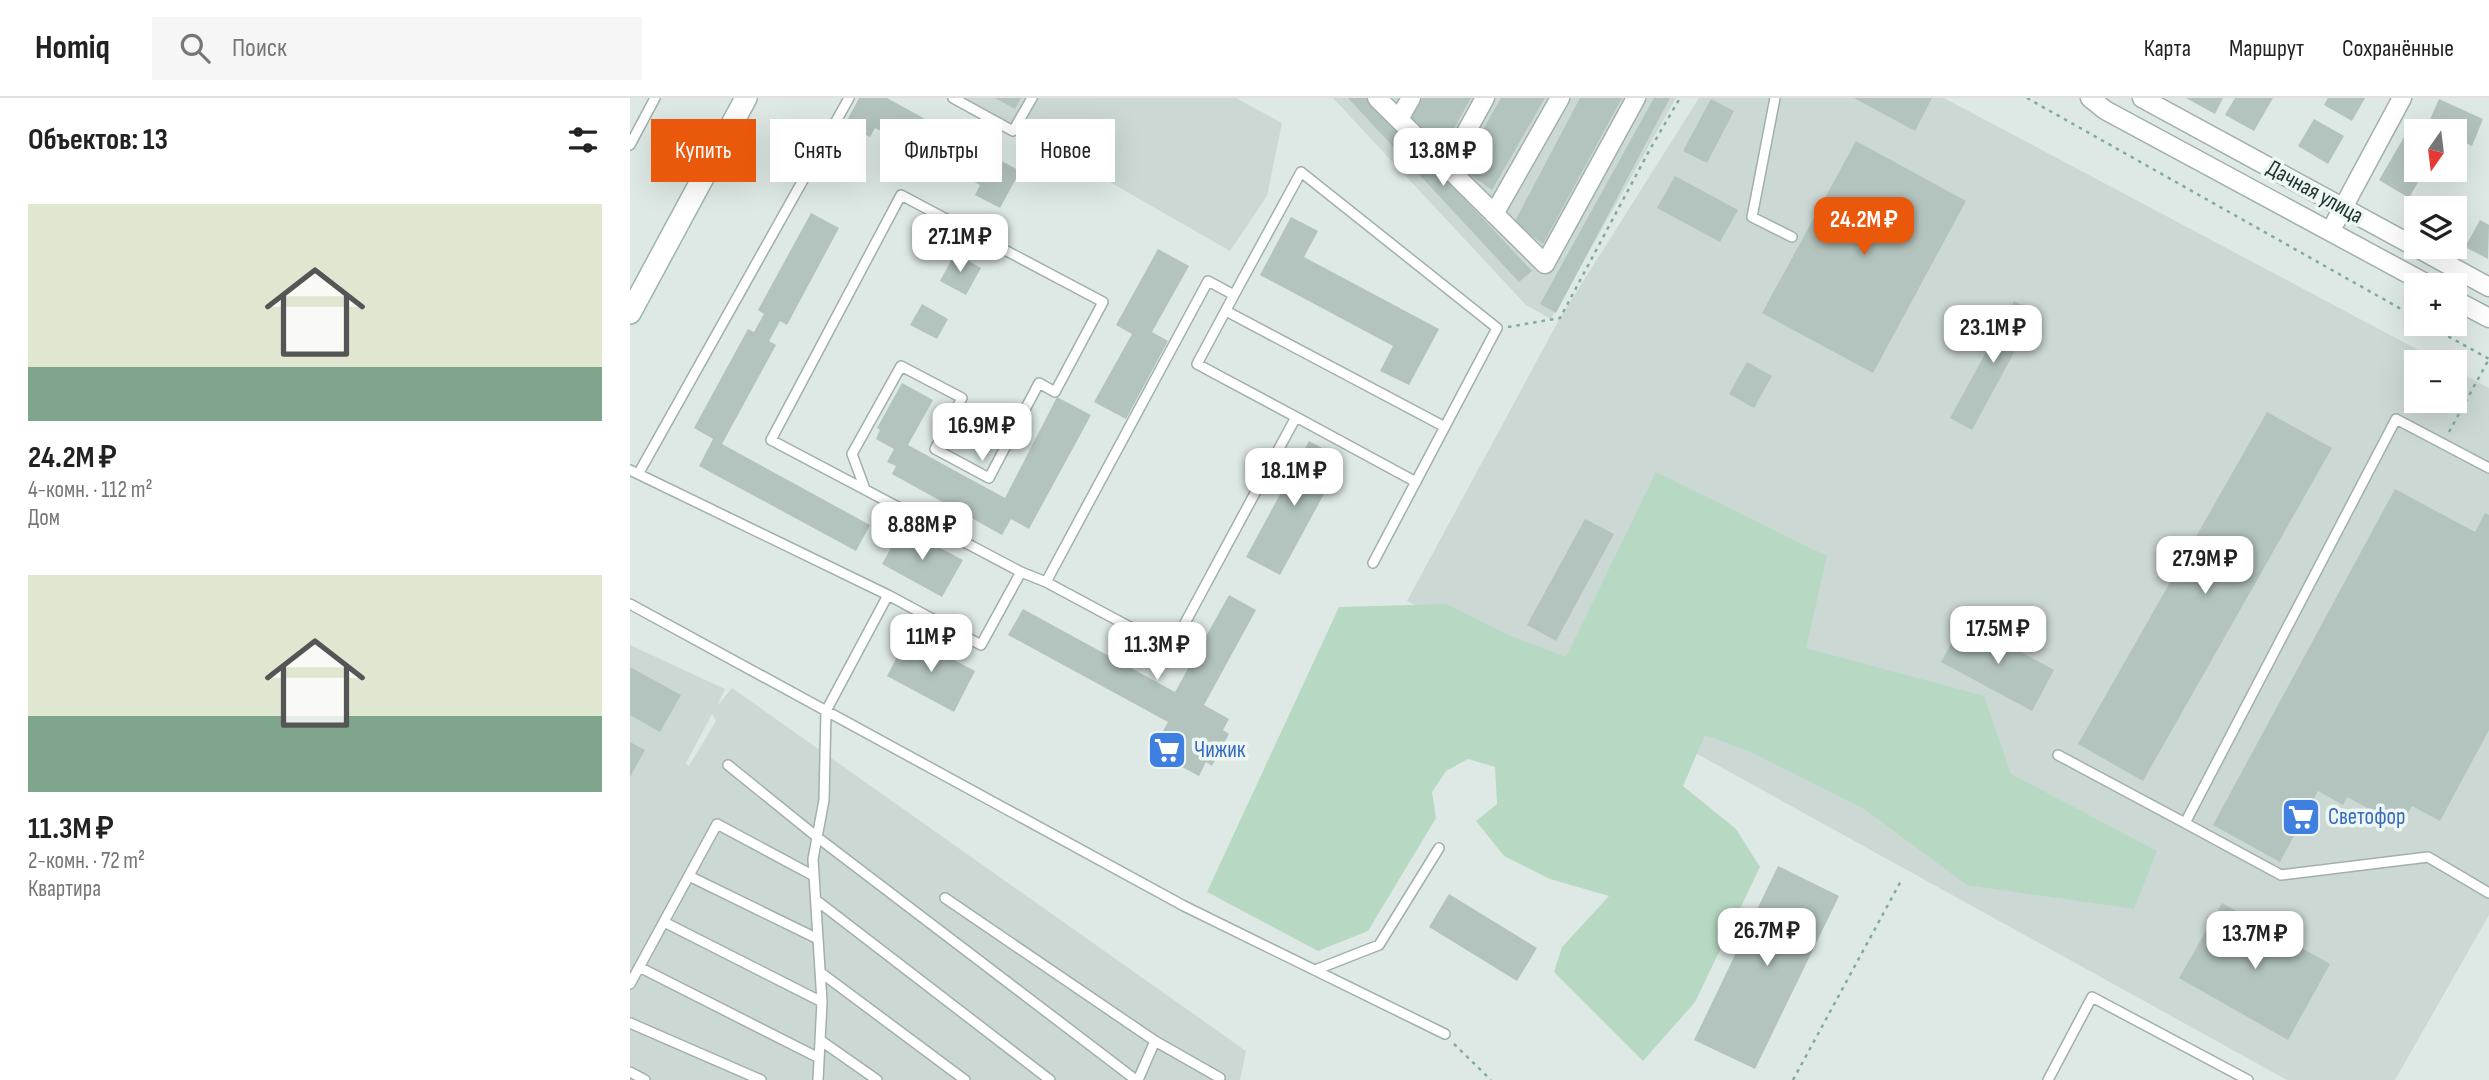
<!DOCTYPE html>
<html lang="ru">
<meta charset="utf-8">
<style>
:root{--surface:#fff;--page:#f6f6f6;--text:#222;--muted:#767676;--line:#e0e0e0;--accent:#ea580c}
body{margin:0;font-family:"Sofia Sans Condensed",sans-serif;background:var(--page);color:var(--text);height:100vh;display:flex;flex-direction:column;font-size:26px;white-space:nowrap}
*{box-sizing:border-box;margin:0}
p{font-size:23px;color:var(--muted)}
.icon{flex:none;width:38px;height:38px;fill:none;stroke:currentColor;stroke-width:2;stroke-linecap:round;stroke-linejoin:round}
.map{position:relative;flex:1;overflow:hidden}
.details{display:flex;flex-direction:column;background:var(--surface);width:630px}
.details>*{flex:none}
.guide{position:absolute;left:21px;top:21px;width:665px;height:63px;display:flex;gap:14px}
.needle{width:46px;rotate:194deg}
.fabs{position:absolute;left:1774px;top:21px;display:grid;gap:14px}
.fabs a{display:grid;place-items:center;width:63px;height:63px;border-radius:0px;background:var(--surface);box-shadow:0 7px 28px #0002;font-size:35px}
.price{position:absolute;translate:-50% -60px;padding:0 16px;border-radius:14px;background:#fff;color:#222;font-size:23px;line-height:46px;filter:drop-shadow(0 2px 4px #0008)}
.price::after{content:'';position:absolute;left:50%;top:42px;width:21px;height:16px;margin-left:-10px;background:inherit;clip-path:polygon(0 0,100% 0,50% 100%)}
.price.active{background:var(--accent);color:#fff}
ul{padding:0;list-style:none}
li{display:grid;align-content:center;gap:14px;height:371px;padding:0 28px}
li span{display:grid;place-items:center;height:217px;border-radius:0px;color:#555}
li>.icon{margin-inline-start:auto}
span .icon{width:126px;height:126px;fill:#fffc;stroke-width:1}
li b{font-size:30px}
h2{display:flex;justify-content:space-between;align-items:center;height:84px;padding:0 28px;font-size:30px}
.pill{padding:0 24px;border-radius:0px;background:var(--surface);box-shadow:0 7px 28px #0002;font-size:24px;line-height:63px}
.pill.active{background:var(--accent);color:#fff}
header{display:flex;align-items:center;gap:42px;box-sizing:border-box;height:98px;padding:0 35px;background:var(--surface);border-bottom:2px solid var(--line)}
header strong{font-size:33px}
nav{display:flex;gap:38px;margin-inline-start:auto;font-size:24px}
.search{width:490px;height:63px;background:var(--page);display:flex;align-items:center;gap:18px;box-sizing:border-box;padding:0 24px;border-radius:0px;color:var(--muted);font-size:26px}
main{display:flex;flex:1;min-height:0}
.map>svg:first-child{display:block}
</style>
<header>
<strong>Homiq</strong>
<div class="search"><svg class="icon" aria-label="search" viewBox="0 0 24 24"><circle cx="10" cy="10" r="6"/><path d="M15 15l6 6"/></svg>Поиск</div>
<nav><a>Карта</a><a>Маршрут</a><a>Сохранённые</a></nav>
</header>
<main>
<section class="details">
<h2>Объектов: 13<svg class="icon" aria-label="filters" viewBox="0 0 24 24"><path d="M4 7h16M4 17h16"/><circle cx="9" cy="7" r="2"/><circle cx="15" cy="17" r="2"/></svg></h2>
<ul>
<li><span style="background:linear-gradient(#dfe7d0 75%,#7fa58c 0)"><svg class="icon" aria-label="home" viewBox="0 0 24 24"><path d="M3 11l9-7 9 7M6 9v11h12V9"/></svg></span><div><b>24.2M ₽</b><p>4-комн. · 112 m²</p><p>Дом</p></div></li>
<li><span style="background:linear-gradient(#dfe7d0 65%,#7fa58c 0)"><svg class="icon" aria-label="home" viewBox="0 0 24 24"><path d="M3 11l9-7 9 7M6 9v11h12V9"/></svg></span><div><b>11.3M ₽</b><p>2-комн. · 72 m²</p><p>Квартира</p></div></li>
</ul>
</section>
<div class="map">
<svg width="1859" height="982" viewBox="0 0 1859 982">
<rect width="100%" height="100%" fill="#dee9e5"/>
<path fill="#ccd8d4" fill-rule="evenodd" d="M333,0h273l46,25 -15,73 -37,55z
M703,0h343l-125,221 -25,-14z
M1069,0h245l497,264h-24v39h38v-31l34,18v527l-94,165h-108l-749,-414 -131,-65 153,-283z
M0,547l95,44 -8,17 15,-18 514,363 -6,29h-610zM82,616l4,7 -27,45 -3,-3z"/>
<path fill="#b7d9c4" d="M1026,374l171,84 -21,92 178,48 27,78 146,77 -23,58 -167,-24 -103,-76 -113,-57 -46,-17 -22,51 53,43 24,38 -65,135 -52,59 -89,-89 8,-25 47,-51 -59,-17 -46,-23 -28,-35 21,-17 -2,-37 -27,-8 -22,12 -14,21 4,26 -68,113 -50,20 -111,-59 132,-285 107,-3 60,30 60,23z"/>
<path fill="#b3c3be" d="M229,0h28l133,73 -20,37 -25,-13 5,-10 -105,-57 -5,9 -25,-13z
M365,0h26l-6,11z
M718,0h22l162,173 -13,11z
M793,0h48l-28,50 -32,-29z
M871,0h44l-53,92 -31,-22z
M950,0h42l-79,146 -29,-21z
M1024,0h16l-114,215 -16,-9z
M1224,0h78l-17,33z
M1556,0h37l-8,16z
M1605,0h38l-19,33 -29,-16z
M1698,0h37l-13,23 -28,-16z
M1081,1l23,12 -27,52 -24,-12z
M1809,1l44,20 -11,27 -17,-8v-7h-16l-12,-5z
M1684,21l30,17 -16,28 -30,-18z
M1780,29l7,4v39h8l-16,28 -30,-18z
M1226,43l110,60 -93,172 -111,-60z
M1045,78l63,34 -18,32 -63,-34z
M1808,99l21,12 -4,6v-7h-24z
M181,115l28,15 -52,97 -7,-4 -11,20 7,4 -54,99 148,81 -14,26 -157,-85 14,-27 -19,-11 54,-99 6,3 10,-18 -6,-4z
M661,119l27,14 -14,26 135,72 -30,56 -29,-14 13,-25 -133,-71z
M1850,122l9,5 -1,34 -23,-12z
M528,151l31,17 -37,66 16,9 -42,78 -32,-17 38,-68 -16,-9z
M325,155l26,15 -15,27 -26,-14z
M1384,203l22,11 -64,118 -22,-12z
M292,206l26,15 -11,20 -27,-14z
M1117,264l25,14 -18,32 -25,-14z
M272,285l31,17 -25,45 97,53 52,-101 34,18 -62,114 -18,-10 -9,16 -110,-61 4,-8 -9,-4 7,-13 -18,-10 4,-9 -3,-2z
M1637,314l65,36 -189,333 -65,-37z
M679,343l34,18 -63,116 -34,-18z
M1765,391l80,43 10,-19 4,2v215l-49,91 -28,-15 -11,20 -54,-29 -4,8 -25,-14 -38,71 -67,-37z
M955,421l29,15 -58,107 -29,-16z
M272,430l61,32 -21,37 -60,-33z
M599,497l27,15 -52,95 25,14 -6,11 6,4 -17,32 -6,-4 -7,14 -47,-25 16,-29 -160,-87 15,-26 152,83z
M1334,523l90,49 -22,41 -91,-49z
M278,538l67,35 -21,41 -67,-36z
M0,569l51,28 -21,37 -30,-17z
M0,644l15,8 -15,27z
M1148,768l61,30 -84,173 -61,-29z
M819,796l88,54 -20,33 -88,-54z
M1592,805l108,61 -42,76 -109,-62z"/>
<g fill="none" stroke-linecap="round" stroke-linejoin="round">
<g stroke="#a1b0ac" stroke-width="12">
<path id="lane" d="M323,0l60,33 19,-33
M1145,0l-23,119 40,20
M0,47l25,-47
M604,197l67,-123 196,156 -124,235
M596,213l219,116
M666,319l120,65
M11,371l208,-371
M0,372l258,125 93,50 40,-73
M235,391l-13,-35 49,-88 61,32 -27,51 54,29 50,-95 16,9 48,-90 -202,-107 -130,245 250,132 25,10 125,67 125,-232 -99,-53 37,-69 -26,-14 -162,301
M0,506l554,302 261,128
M1428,657l127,68 211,-404 93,49
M98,667l89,72 319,243
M1555,725l96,52 147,-18 61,36
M59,778l129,63
M315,800l210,143 65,37
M186,802l234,180
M34,824l158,80
M9,869l180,91
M685,872l64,-25 60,-97
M190,874l145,108
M0,886l87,-160 97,52
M0,925l131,57
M190,942l57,40
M0,974l15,8
M188,982l4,-78 -9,-143 11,-59 2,-89 62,-116
M508,982l17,-39
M1418,982l44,-83 156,83"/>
</g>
<g stroke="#a1b0ac" stroke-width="21">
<path id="street" d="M747,0l168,166 91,-166
M1460,0l15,12 324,175
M1512,0l347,189
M769,21l12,-21
M817,69l38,-69
M864,116l66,-116
M1701,132l71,-132
M1825,202l34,18"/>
</g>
<g stroke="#9eb4ae" stroke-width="24">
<path id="secondary" d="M0,215l116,-215"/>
</g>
<path stroke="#80aba2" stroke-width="2.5" stroke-dasharray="3.5 5" stroke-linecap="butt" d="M1397,0l390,220
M1796,226l63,35
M878,229l52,-9 89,-167 31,-53
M1819,334l40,-73
M824,946l37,36
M1163,982l109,-201"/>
<use href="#lane" stroke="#fff" stroke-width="9"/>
<use href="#street" stroke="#fff" stroke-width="18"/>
<use href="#secondary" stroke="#fff" stroke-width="21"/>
</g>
<defs>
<g id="supermarket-square" transform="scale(2.0125)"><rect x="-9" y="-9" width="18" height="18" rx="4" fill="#3f7fe0" stroke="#eef6f3"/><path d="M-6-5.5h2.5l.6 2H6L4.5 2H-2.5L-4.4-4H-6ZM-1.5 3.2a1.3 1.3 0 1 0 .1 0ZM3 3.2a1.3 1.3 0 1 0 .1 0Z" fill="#fff"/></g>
</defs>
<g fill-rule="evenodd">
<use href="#supermarket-square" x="537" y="652"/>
<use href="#supermarket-square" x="1671" y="719"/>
</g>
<g text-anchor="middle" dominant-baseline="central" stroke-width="7" stroke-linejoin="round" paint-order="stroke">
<g font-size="23" fill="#203733" stroke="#eef6f3">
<text transform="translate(1685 94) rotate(29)">Дачная улица</text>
</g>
<g font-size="23" fill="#366cbe" stroke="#eef6f3" text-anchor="start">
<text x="564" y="652">Чижик</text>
<text x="1698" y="719">Светофор</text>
</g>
</g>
</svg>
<div class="fabs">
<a><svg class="needle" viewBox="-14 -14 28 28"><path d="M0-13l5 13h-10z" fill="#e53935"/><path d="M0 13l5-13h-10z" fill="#767676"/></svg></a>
<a><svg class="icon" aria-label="layers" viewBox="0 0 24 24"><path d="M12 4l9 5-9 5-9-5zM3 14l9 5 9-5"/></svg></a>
<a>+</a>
<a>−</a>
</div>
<b class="price" style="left:813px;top:90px">13.8M ₽</b>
<b class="price active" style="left:1234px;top:159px">24.2M ₽</b>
<b class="price" style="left:330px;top:176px">27.1M ₽</b>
<b class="price" style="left:1363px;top:267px">23.1M ₽</b>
<b class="price" style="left:352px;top:365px">16.9M ₽</b>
<b class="price" style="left:664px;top:410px">18.1M ₽</b>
<b class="price" style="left:292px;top:464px">8.88M ₽</b>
<b class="price" style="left:1575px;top:498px">27.9M ₽</b>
<b class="price" style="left:1368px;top:568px">17.5M ₽</b>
<b class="price" style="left:301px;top:576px">11M ₽</b>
<b class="price" style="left:527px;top:584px">11.3M ₽</b>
<b class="price" style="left:1137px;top:870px">26.7M ₽</b>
<b class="price" style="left:1625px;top:873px">13.7M ₽</b>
<div class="guide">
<a class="pill active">Купить</a>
<a class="pill">Снять</a>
<a class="pill">Фильтры</a>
<a class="pill">Новое</a>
</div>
</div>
</main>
